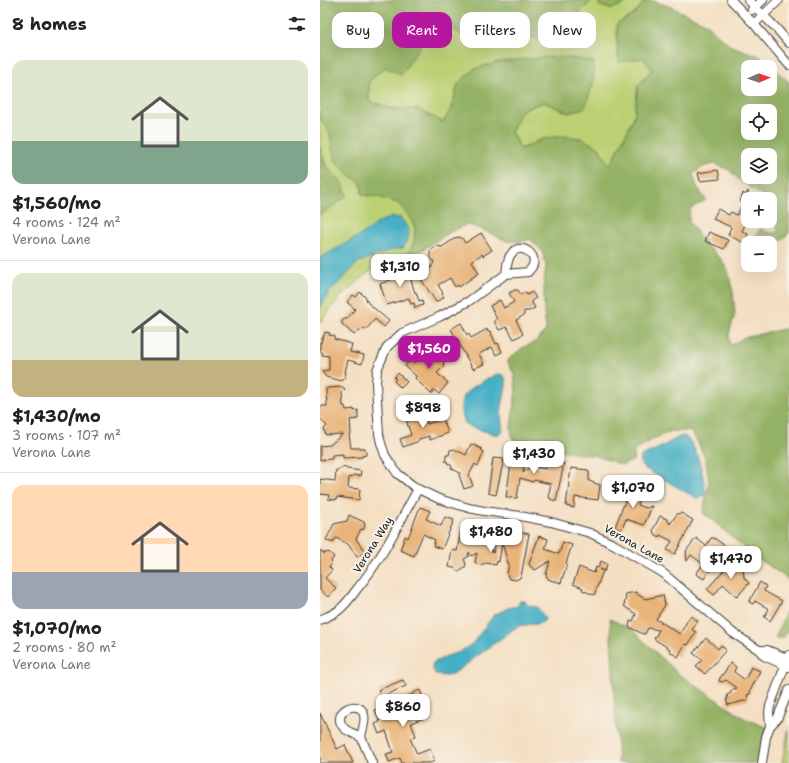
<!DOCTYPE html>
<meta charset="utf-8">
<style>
:root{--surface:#fff;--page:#f6f6f6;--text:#222;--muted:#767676;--line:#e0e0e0;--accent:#b5179e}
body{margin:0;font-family:"Shantell Sans",sans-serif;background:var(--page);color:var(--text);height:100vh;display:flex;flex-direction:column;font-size:15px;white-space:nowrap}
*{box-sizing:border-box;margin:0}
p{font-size:13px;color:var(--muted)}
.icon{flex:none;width:22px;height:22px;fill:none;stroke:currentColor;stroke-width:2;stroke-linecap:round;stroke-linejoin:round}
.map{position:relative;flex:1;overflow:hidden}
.panel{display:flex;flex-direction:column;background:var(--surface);width:320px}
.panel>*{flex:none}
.guide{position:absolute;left:12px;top:12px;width:380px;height:36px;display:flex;gap:8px}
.needle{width:26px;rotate:88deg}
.controls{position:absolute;left:421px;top:60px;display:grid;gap:8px}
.controls a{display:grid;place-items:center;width:36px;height:36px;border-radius:8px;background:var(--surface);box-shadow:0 4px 16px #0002;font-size:20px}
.price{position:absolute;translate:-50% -34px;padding:0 9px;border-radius:8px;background:#fff;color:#222;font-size:13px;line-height:26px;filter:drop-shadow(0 1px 2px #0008)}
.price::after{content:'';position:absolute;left:50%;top:24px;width:12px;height:9px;margin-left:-6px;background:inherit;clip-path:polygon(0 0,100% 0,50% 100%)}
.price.current{background:var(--accent);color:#fff}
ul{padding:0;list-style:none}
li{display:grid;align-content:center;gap:8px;height:212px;padding:0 12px}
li+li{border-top:1px solid var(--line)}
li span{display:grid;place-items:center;height:124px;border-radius:12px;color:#555}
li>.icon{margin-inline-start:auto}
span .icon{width:72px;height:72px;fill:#fffc;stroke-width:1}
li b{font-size:17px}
h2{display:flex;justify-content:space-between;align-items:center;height:48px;padding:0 12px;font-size:17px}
.chip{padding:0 14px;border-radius:12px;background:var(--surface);box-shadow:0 4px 16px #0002;font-size:14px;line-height:36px}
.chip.current{background:var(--accent);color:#fff}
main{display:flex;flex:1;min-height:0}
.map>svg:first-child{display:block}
</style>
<main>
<section class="panel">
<h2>8 homes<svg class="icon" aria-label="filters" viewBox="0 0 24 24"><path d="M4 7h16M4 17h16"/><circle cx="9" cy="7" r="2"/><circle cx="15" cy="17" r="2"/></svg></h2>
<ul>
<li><span style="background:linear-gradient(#dfe7d0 65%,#7fa58c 0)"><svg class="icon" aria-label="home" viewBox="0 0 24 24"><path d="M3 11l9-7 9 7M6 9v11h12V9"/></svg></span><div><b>$1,560/mo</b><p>4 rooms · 124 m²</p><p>Verona Lane</p></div></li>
<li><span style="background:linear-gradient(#dfe7d0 70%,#c2b280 0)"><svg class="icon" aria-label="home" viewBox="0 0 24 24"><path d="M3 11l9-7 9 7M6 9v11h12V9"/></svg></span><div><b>$1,430/mo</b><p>3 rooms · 107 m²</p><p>Verona Lane</p></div></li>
<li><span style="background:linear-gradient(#ffd9b3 70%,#9aa5b1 0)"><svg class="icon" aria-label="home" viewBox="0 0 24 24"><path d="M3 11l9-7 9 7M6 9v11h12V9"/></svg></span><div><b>$1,070/mo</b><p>2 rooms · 80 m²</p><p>Verona Lane</p></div></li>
</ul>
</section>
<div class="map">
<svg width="469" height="763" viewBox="0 0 469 763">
<rect width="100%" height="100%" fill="#f7f3e8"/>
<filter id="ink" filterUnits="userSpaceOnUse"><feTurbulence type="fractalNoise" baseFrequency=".025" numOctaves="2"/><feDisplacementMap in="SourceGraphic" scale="8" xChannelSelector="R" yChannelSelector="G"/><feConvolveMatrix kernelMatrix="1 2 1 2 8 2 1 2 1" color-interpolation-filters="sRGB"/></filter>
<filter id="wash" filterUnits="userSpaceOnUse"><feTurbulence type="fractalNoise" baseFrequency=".012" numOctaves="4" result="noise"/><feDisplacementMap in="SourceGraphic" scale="16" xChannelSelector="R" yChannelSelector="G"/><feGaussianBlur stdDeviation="0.9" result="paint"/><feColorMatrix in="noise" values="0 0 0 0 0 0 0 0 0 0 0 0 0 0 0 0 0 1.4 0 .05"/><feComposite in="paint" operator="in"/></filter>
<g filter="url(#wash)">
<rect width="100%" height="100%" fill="#f4dfc2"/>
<path fill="#bbd073" stroke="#6c7648" d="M272,0h6l2,6 26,-3 -1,-3h21l-13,15 -16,9 35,45 -14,17 -4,31 -24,50 -11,-19 -56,-9 -22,10 -10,-17 11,-22 22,-8 25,11 16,-6 -127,-23 -6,24 -9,14 -26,-12 -25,-1 -23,-8v-20l16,-14 30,-13 13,-21 21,-8 13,10 23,-10 56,15 17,-7 15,-17 8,-4z
M0,99l103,111 -1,34 -53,28 -29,25 -20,26z
M469,727v36h-7z"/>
<path fill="#94b265" stroke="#586740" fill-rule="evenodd" d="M0,0h272l-11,12 -8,4 -15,17 -17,7 -56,-15 -23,10 -13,-10 -21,8 -13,21 -14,21 -16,-8 -16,14v20l23,8h25l26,13 9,-14 6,-24 16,-15 24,-7 50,-5 25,1 21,4 -1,22 -8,23 -16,6 -25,-11 -22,8 -11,22 10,17 22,-10 18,-3 20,2 18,10 11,18 24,-49 4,-31 14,-17 -9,-11 -24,4 -2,-17v-21l16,-9 13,-15h4l21,7 34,16 24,22 30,11 30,26v151l-11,10 -10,-1 -12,-6 4,-7 9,4 10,-1 -3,-6 -6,-6 4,-8 -4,-9v-4h-2l-29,-19 -10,-10 -14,-6 -12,3 -10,7 4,13 9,13 -16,9 -1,13 19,25 12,11 8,12 5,22 2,22 -6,20 1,12 13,-8 22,-5 24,-5v254l-2,-4 -36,-24 -34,-30 -14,-11 6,-32 -4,-24 -8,-16 -7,-10h-19l-22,10 -15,10 -1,10 -11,4 -25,-9 -54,-7 -21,-4 -10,-7 -1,-11 5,-37 -2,-16 -7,-13 15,-13 13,-6 11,-12 -2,-17v-30l2,-17 -4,-15 -12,-12 -11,3 -12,-1 -19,-9 -21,-8 -15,7 -33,21 -11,2 6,-12 1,-14 -5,-11 -12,-14 -20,-6 -16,-2 -1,-12 -14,-10 -11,-12 -4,-12 -2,-15 -10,-16zM428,67h22v22h-22zM428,111h22v22h-22zM428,155h22v22h-22z
M278,0h27l1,3 -14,6 -12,-3z
M0,145l1,5 5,16 16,16 5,14 -27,19z
M469,605v25l-6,8h-8z
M290,619l21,10 49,46 64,43 26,11 -8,34h-144z"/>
<path fill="#45afc4" stroke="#306670" d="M72,217l9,1c9,14 11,15 2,30l-11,2 -33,12 -31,32 -8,14v-50l37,-21 24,-16z
M177,374l6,1 3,4v7l-4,21 -1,8 2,16 -6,4 -29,-9c-5,-5 -7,-10 -7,-17 0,-3 0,-7 1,-9 3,-11 25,-21 35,-26z
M364,436c3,2 6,4 7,7 8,12 14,37 14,52l-7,4 -54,-31c-4,-4 -4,-7 -3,-12l18,-8 20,-11z
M200,601h5l2,4 10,2 8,11 -1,3c-6,4 -12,3 -20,4 -3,0 -6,1 -9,3l-59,44 -9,4 -11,-1 -4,-7 1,-5 14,-7 13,-4 12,-8 22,-29 14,-7 10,-2z"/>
<g id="blocks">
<path fill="#e9b479" d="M398,170l2,9 -20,2 -2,-8z
M428,191v28l-6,12 6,3 -4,9 -16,-8 3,-8 -18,-8 5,-10 11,6 2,-3 6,3 6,-12 -3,-1 3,-9 3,2z
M389,232l19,8 -4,9 -19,-8z
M161,233l11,17 -9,6 -1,-2 -10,7 7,12 -20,14 -1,-2 -3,2 -5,-9 -12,7 5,8 -1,1 2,3 -8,5 -19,-29 1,-6 2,-1h3l5,8 6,-12 -4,-6v-5l7,-5 5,1 15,-10 5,1 3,5z
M86,264l6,16h-1l4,13 1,-1 3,9 3,-1 1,5 -8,3 -1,-5 -3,1 -2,-6 -22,7 -7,-21 13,-5 -2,-8 10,-4v-1z
M195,290h3l3,5 5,-3 1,3 5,-3 4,6 -5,3 4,7 -6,3h-5v4l-8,5 7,14 -9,5 -7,-12 -8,3 -5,-9 3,-2 -7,-13 10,-6 4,8 10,-6 -5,-9z
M40,292l7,7 -1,1 2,2v1l21,18 -5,6 -9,-8 -9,11 -2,-2 -3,3 -2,-1 -5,5 -12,-11v-3l2,-2h3l8,-10 -8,-7 6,-7 3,2z
M141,323l6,12 2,-1 2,4 16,-9 1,3 2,-1 6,13 2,-1 4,9 -6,3 -4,-8 -13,7 5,10 -11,5 -22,-40z
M5,332l5,1 -1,2 6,1 -1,3 18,5 -2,8 14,3 -2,9 -14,-4 -3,12h1l-2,8 -2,-1v2l-16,-4 -4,-5 5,-2h2v-14l-7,-1 1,-2 -3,-1v-10l1,1 1,-5h1z
M115,346l4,4h5l-1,4 2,3 -1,1 1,1 -2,1 1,6 -7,7 11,10 -9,11 -5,-4 -3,4 -16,-16 1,-2 -11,-10 5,-6 5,3 8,-9 1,1 8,-8z
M78,373l9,9 -6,6 -7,-7 2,-2 -2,-1z
M21,387l4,3 -3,3 1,13h2l1,4 8,-1v2l4,-1v9l-8,1 1,14h-2l2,14h14v2h1v5l-4,1v1l-19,1v-4l-11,1v4l-12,1v-14l10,-1 13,-11 -17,1 -1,-2 -1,-4 3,-3 -7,-7v-13h7l-1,-17 2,-1z
M103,411l3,2 1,11 16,-5 5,14 -18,7 -1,-4 -10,3v2l-16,6 -3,-8 11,-4 -4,-12 1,-2 -4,-4 1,-3 3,-1 4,2z
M151,444l11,5 -1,1 3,2 -6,14 -3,-2 -6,11 4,11 -9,3 -5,-14 1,-2 -9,-5 1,-2 -5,-3 1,-1 -3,-1 1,-3v-3h3l1,-5 4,-1 12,6z
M193,451l13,1 -3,21 11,-9 2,3 10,2 2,-9 2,-1 11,2v2h3l-8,38 -6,-2v-2h-2l3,-13 -17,-4 -1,2 -13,-4 -3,20 -11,-1z
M173,458l11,1 -8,36 -8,-2z
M22,467l4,1 1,1 14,2 -1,5 -7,-1 -1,3 -3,-1 -1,11 12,1 -1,11 -22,-3 -1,3 -8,-1 1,-4 -9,-1v-15l15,2 1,-11h3z
M251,468l17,2 1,3v8l11,4 -2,15 -23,-3 -1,11 -8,-2z
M311,486l12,5 -5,14 8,3 6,-2 -8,19 -18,-6 -4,10 -1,-1 -1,2 -5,-3z
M100,507l10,4 -4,8 15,7 4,-9 9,3 -12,29 -9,-3 2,-6 -12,-6 -9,22 -14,-6 5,-14 3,2z
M361,513l12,7 -18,34 -8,-4 5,-9 -12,-6 -1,2 -5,-3 -1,-4 7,-14 7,3 3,5 7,-10z
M29,515l15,7 1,4 -2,4 -2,-1 -5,10 9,13 -8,5 -9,-13 -12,-6 -3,5 -7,-3 8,-16 13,-3z
M142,526l8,2 -3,17 16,-9 10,17 3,-14 21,4 2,-11 10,2 -8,43 -5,3 -7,-1 -2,-5 2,-10 -1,-1 -6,-21 -3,20 -2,-1 -1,4 -10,-2 -6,2 -3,-1 -2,-2 2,-9 -6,3 -2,-4 -1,5 -4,2 2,5 -1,3 -6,4 -3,-1 -2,-2 -5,-1 3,-17 5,1z
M219,536l9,3 -3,10 14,5 4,-12 9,3 -6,18 1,1 -6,19 -6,-2h-2l-5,-2 -2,-4 4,-14 -15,9 -3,-2 -3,-4z
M376,538l10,8 5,-8h3l13,9 -5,7 2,2 -3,4 -2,-1 -4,6 -1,-1 -10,15 -8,-5 7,-10 -12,-9 -4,6 -1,-10z
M0,550l5,4 1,-2 1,1 2,-1 5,5 -3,4 2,2 -4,4 3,3 -7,8 11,10 -8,9 -8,-7z
M414,559l9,8 1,11 5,5 -12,14 -14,-13 -9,11 -7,-6z
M281,561l6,3 -2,7 -5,-2 3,2 -9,24 -12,-5 1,-2 -10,-4 6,-17 15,6 2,-6 2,1z
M440,582l6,4 -2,5 18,10 -12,20 -6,-4 5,-8 -14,-8 -2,3 -4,-2z
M316,592l1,2 8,5 18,-4 2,10 -9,14 24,15 10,-18 8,5 -6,9 4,2 -8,13 -3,-1 -7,13 -9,-6 1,-2 -16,-10 5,-9 -11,-2 -3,6h-2l-14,-7 1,-6h3l3,-7 -11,-7 -1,-2 2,-8 -1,-3z
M386,638l12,11 3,-4 5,5 -21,24 -9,-8 6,-6 -9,-7z
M411,663l5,4 -2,5 11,8 6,-13 9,4 -10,20v3l-3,1 1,5 -20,5 -2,-6h2l-1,-4 4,-2v-3l6,-2 -11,-8 -4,2 -3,-1 1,-3z
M83,680l3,6 -25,11 -3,-7z
M100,690l3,8 -2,1 5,12 -2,1 2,5 -15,6 5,13 -6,2 7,16 13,-5 5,12 -5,2h-28l-2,-5 -11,4 -3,-8 7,-2 -7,-21 -7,3 -4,-10 5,-2 -5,-12 38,-16v-1z
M0,713l17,36 8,-4 8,18h-33z"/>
</g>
</g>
<g filter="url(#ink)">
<use href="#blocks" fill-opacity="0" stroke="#3c3935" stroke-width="1"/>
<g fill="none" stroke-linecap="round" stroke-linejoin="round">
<g stroke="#3c3935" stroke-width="10">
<path id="street" d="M411,0l23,24 35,41
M428,0l28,28 13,15
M432,10l11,-10
M434,24l25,-24
M186,274c1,-7 1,-16 6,-21 9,-11 27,2 20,14 -1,2 -3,3 -4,5l-22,2 -37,27 -30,16 -37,16 -15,14 -10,23 -1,14 3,50 2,9 4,12 5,8 7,10 15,12 6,4 21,10 30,9 15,3 36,5 31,6 39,11 25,12 48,28 70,60 26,17 5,6 25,11
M0,620c6,-3 14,-6 19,-10 7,-6 13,-14 18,-21 25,-30 42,-66 61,-100
M439,650h8l22,9
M450,726l7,-7 12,-29
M41,737c1,-7 5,-15 3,-22 -4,-18 -35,-3 -20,13 4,4 11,6 17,9l11,26
M442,763l4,-26 4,-11 -1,-13 1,-7 19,-51"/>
</g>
<use href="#street" stroke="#fff" stroke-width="8"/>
</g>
</g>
<g text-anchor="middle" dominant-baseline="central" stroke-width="4" stroke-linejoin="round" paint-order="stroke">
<g font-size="11" fill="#1c1c1c" stroke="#f7f3e8">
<text transform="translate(314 544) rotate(29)">Verona Lane</text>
<text transform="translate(53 545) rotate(-58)">Verona Way</text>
</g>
</g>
</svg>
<div class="controls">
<a><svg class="needle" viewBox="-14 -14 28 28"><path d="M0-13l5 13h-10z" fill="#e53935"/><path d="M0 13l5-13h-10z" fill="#767676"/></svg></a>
<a><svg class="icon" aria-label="locate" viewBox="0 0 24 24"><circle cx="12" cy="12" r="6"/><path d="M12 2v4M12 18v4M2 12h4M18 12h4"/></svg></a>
<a><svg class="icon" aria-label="layers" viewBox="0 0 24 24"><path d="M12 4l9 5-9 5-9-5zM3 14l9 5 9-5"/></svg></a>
<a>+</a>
<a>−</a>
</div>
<b class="price" style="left:80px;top:288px">$1,310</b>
<b class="price current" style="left:109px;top:370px">$1,560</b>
<b class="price" style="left:103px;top:429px">$898</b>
<b class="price" style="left:214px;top:475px">$1,430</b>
<b class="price" style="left:313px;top:509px">$1,070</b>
<b class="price" style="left:171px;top:553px">$1,480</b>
<b class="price" style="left:411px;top:580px">$1,470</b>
<b class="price" style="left:83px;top:728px">$860</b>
<div class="guide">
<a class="chip">Buy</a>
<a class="chip current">Rent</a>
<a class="chip">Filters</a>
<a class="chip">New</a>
</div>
</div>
</main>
